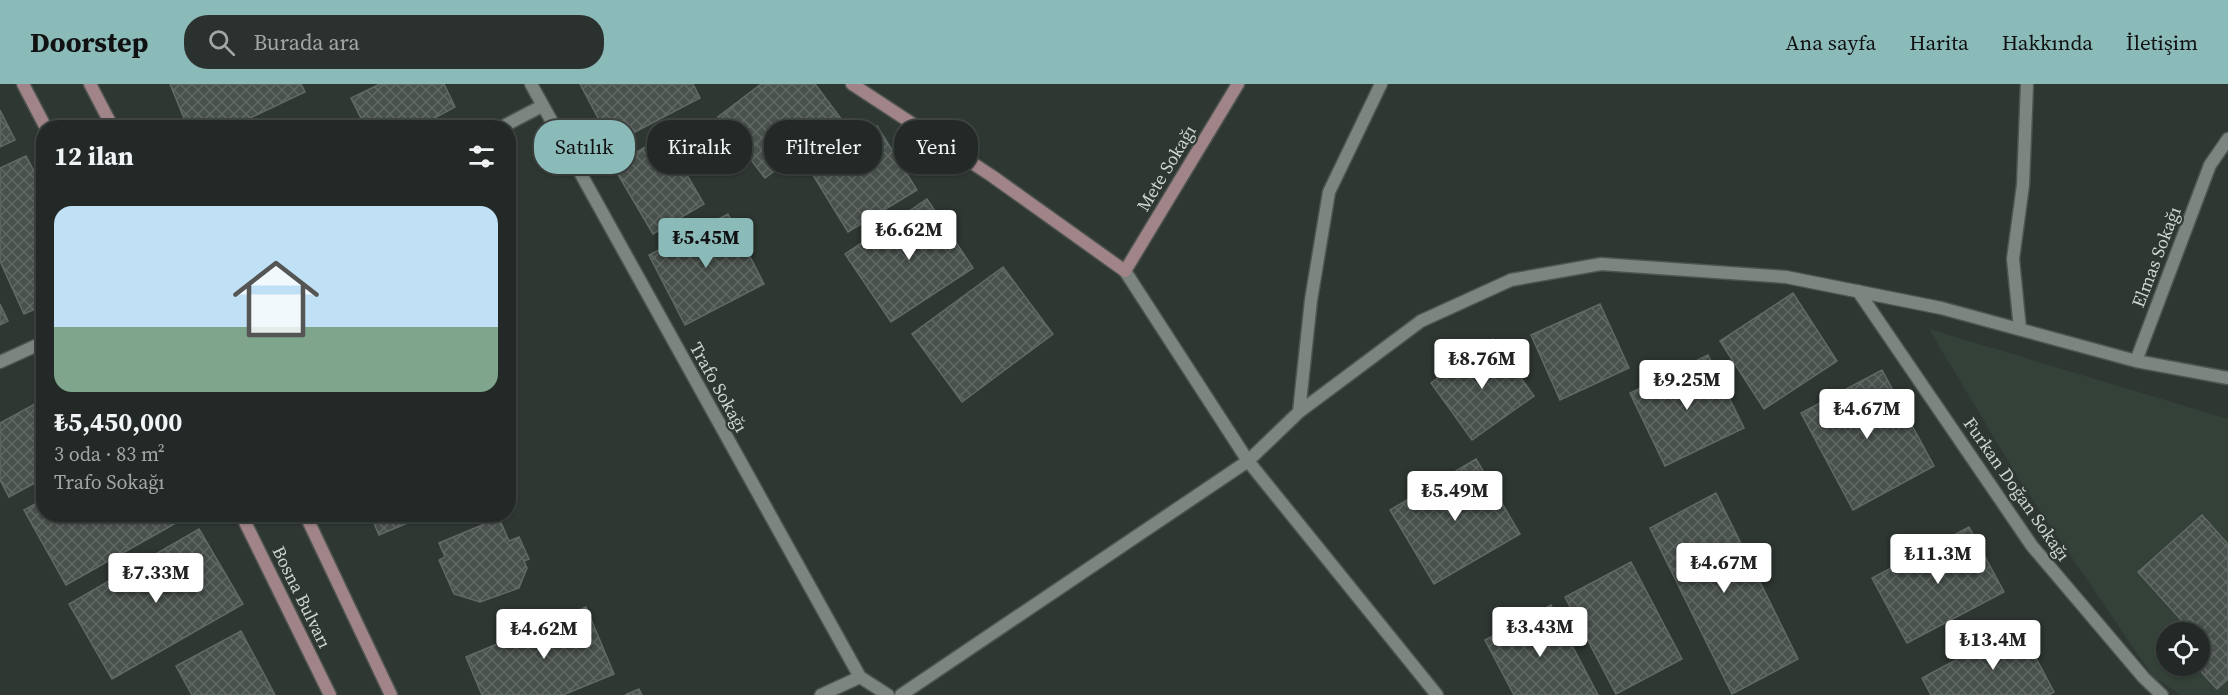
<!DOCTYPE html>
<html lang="tr">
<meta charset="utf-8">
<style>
:root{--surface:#232926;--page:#2b312e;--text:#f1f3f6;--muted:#a3a6a7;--line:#404543;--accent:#8bbbb9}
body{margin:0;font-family:"Source Serif 4",serif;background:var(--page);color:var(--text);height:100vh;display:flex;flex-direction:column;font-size:22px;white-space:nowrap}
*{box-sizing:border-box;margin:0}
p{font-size:20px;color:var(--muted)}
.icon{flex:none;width:33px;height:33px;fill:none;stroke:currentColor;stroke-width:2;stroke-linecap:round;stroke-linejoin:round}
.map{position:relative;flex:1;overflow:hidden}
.side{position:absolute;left:36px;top:36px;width:480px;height:402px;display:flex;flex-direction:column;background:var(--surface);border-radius:24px;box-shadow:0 2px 4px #0004,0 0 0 2px var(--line)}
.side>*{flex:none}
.guide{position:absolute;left:534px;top:36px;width:570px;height:54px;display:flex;gap:12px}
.tools{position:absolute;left:2156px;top:538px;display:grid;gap:12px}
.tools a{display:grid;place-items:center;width:54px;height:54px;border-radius:50%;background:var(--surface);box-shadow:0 2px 4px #0004,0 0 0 2px var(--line);font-size:30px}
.price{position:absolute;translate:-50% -51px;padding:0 14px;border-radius:6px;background:#fff;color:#222;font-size:20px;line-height:39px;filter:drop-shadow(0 2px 3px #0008)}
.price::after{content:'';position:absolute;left:50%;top:36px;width:18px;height:14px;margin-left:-9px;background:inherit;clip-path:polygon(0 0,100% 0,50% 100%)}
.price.current{background:var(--accent);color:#111}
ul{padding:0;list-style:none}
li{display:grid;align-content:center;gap:12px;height:318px;padding:0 18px}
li+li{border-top:2px solid var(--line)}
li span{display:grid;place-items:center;height:186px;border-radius:18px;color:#555}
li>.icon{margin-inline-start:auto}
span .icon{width:108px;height:108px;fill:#fffc;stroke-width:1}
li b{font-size:26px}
h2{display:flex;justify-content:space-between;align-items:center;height:72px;padding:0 18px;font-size:26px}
.tag{padding:0 21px;border-radius:24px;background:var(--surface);box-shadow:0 2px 4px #0004,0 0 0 2px var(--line);font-size:21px;line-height:54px}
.tag.current{background:var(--accent);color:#111}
header{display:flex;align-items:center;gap:36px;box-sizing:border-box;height:84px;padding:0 30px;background:var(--accent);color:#111}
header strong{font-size:28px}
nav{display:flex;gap:33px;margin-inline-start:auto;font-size:21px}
.search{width:420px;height:54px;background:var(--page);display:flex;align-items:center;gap:15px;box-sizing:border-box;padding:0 21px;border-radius:24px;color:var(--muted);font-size:22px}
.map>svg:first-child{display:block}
</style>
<header>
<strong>Doorstep</strong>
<div class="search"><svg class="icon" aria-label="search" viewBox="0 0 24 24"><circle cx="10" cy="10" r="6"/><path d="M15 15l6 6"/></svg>Burada ara</div>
<nav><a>Ana sayfa</a><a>Harita</a><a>Hakkında</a><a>İletişim</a></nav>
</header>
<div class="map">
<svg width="2228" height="611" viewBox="0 0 2228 611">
<defs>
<pattern id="building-cross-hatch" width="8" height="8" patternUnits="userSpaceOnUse" patternTransform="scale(1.5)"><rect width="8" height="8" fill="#49514c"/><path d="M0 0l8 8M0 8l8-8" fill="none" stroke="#626965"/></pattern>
</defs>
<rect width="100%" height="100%" fill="#2f3732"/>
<path fill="#334138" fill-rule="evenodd" d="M1929,245l299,90v276h-47l-28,-18 -133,-196zM2166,549h33v33h-33z"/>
<path fill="url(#building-cross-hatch)" stroke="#616a64" stroke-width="1.5" d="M170,0h131l4,8 -76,36h-41z
M380,0h64l11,23 -39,21h-50l-15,-30z
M580,0h113l7,14 -88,46z
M761,0h54l27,36 -77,58 -47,-61z
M0,26l15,30 -15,7z
M877,42l40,64 -69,42 -40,-65z
M664,52l40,68 -51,30 -40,-68z
M26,72l18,34v115l-20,9 -24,-53v-93z
M927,115l46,69 -82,54 -46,-68z
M728,130l36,70 -79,41 -36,-70z
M1003,183l50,67 -91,68 -50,-68z
M1793,209l44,68 -73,48 -44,-68z
M0,220l8,17 -8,4z
M1600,220l29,64 -69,32 -29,-65z
M1493,255l41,57 -62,44 -41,-57z
M1708,271l36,73 -79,38 -35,-73z
M1882,286l52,96 -81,44 -52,-97z
M44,315v79l-35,19 -9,-17v-57z
M1476,375l44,75 -86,50 -44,-74z
M1716,409l82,166 -66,35 -82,-166z
M44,415v15h148l-126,71 -42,-75z
M370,430h59l-50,21z
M2202,431l26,29v135l-11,10 -21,-23h3v-33h-6l-55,-61z
M499,434l10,23 10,-4 10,22 -5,2 3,7 -8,20 -39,14 -26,-8 -15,-34 6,-3 -6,-14z
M1969,443l35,65 -97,51 -35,-65z
M199,445l44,75 -131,75 -43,-75z
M1631,478l51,97 -66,35 -51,-97z
M1551,521l47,90h-84l-29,-55z
M586,523l28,67 -51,21h-81l-16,-38z
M2019,542l35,66 -5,3h-118l-9,-17z
M241,547l34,64h-83l-16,-29z
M639,605l3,6h-17z"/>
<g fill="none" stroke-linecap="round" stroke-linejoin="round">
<g stroke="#4e5551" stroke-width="15">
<path id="minor" d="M531,0l329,593 28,18
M500,44l42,-22
M1125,187l123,190 189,234
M1858,207l174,255 112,132 18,17
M2020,245l-7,-70 10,-74 4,-101
M2136,277l74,-196 18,-26
M0,278l44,-20
M1299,328l12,-112 18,-108 52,-108
M821,611l39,-18
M901,611l347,-234 51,-49 122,-91 90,-41 90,-16 185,13 155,31 195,53 92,17"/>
</g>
<g stroke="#4e5551" stroke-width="15">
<path id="secondary" d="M23,0l23,44
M90,0l23,44
M852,0l140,92 133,95 113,-187
M241,430l89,181
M305,430l86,181"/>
</g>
<use href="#minor" stroke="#7c857f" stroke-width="12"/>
<use href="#secondary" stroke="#a18487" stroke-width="12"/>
</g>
<g text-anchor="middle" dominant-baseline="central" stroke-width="4.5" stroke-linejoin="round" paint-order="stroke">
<g font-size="18" fill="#cfd4d0" stroke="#2f3732">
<text transform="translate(1166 84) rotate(-59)">Mete Sokağı</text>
<text transform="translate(2156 173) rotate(-69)">Elmas Sokağı</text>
<text transform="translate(719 303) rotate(61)">Trafo Sokağı</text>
<text transform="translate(2017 405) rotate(55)">Furkan Doğan Sokağı</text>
<text transform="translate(302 513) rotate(64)">Bosna Bulvarı</text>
</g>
</g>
</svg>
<div class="tools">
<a><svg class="icon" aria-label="locate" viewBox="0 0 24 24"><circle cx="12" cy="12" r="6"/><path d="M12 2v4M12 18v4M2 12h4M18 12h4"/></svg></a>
</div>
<b class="price" style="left:909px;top:177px">₺6.62M</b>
<b class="price current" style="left:706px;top:185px">₺5.45M</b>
<b class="price" style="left:1482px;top:306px">₺8.76M</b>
<b class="price" style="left:1687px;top:327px">₺9.25M</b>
<b class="price" style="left:1867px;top:356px">₺4.67M</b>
<b class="price" style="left:1455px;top:438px">₺5.49M</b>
<b class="price" style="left:1938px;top:501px">₺11.3M</b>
<b class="price" style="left:1724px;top:510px">₺4.67M</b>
<b class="price" style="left:156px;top:520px">₺7.33M</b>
<b class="price" style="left:1540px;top:574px">₺3.43M</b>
<b class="price" style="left:544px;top:576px">₺4.62M</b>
<b class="price" style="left:1993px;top:587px">₺13.4M</b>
<div class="guide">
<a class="tag current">Satılık</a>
<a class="tag">Kiralık</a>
<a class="tag">Filtreler</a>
<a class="tag">Yeni</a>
</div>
<section class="side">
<h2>12 ilan<svg class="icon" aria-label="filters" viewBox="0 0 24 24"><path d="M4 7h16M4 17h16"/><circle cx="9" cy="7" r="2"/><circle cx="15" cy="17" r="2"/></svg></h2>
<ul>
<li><span style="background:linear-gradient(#bfe0f5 65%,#7fa58c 0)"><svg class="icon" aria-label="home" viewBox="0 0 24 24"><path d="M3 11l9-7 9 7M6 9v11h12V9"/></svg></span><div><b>₺5,450,000</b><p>3 oda · 83 m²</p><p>Trafo Sokağı</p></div></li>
</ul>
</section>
</div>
